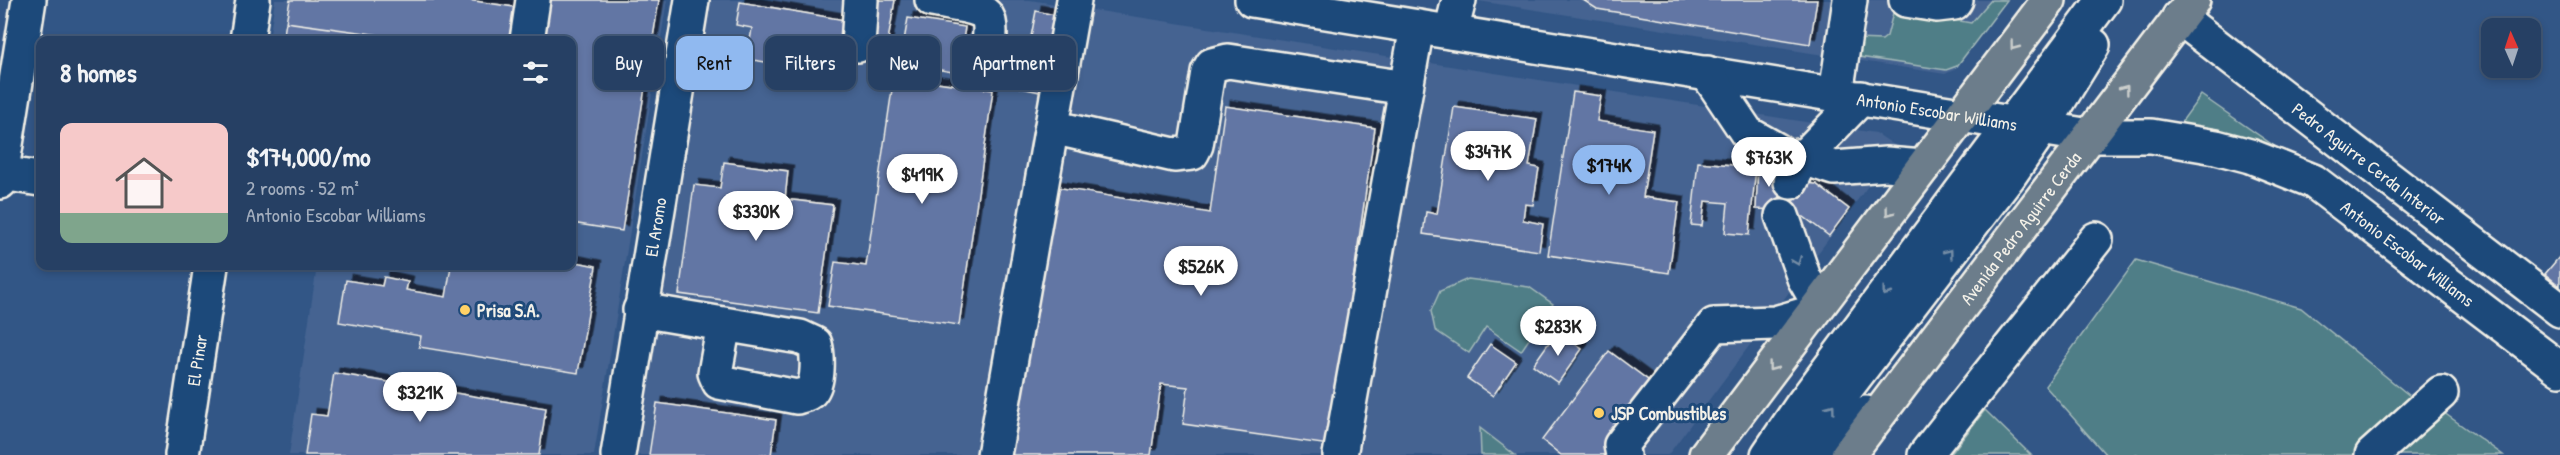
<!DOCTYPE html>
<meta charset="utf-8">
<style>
:root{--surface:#264064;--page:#2e476a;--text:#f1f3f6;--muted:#a4afbf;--line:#425978;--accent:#90b9f0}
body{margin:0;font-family:"Patrick Hand",sans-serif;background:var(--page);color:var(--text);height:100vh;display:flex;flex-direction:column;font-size:22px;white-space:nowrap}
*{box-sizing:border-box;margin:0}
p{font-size:20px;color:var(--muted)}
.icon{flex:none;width:33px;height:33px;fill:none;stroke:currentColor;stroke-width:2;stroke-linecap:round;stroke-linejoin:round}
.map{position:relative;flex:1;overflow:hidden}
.details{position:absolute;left:36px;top:36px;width:540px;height:234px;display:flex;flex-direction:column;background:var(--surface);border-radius:12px;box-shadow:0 3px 9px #0003,0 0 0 2px var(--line)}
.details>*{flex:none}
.top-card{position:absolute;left:594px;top:36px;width:570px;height:54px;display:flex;gap:12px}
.needle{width:39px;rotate:357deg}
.buttons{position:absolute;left:2481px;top:18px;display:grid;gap:12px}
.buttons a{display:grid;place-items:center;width:60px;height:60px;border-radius:12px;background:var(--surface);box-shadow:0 3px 9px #0003,0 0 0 2px var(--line);font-size:30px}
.price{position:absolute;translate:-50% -51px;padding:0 14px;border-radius:21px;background:#fff;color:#222;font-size:20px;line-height:39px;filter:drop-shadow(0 2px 3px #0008)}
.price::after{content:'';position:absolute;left:50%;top:36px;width:18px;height:14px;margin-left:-9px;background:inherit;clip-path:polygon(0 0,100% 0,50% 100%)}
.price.on{background:var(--accent);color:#111}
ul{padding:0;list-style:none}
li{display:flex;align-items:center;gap:18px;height:150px;padding:0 24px}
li+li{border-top:2px solid var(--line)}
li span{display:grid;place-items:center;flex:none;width:168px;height:120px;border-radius:12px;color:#555}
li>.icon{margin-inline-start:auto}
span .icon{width:72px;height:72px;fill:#fffc;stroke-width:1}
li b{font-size:26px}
h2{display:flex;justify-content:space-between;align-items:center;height:72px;padding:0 24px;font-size:26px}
.chip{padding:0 21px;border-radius:12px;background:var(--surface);box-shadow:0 3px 9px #0003,0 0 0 2px var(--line);font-size:21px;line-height:54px}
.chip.on{background:var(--accent);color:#111}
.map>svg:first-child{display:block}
</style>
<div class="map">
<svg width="2560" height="455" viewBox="0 0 2560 455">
<defs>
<filter id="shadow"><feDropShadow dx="5.5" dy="-5.5" stdDeviation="0" flood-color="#0009"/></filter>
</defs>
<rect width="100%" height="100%" fill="#325686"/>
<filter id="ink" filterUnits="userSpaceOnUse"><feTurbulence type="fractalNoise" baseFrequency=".0167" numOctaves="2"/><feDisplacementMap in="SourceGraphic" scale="12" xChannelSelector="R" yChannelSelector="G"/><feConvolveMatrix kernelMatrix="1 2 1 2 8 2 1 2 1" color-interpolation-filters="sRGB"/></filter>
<g filter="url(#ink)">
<path fill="#446391" d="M275,0h392l-73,455h-305l28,-189h255v-226h-303z
M706,0h324l846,133 21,14 -229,308h-1031z
M1472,0h535l-53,70 -9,4z"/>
<path fill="#507e87" stroke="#a2b8b8" stroke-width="1.5" d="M1991,0h16l-50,66 -11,4 -93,-14 3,-17 26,1 5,-4 7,-27 77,14z
M2201,95l102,71 -126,-38z
M2136,260l165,48 114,92 -60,55h-249l-61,-69z
M1468,279l61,8 24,17 -32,47 -35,-24 -17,26 -34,-23 -4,-19 9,-20z
M1985,410l46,45h-81z
M2440,410l63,45h-113z
M1480,428l35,27h-34z"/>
<path fill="#6276a4" stroke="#f4f1e8" stroke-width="1.5" filter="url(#shadow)" d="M290,0h178l46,7 -5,33h-93l-130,-18z
M541,0h118l-37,231 -50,-8v-183h-38z
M870,0h25l-9,52 -15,8 -10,-2z
M1583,0h234l-7,44 -213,-35z
M740,2l117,20 -10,54 -100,-17 5,-31 -16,-3z
M1036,11l28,6 -15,77 -28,-6z
M908,18l57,9 -7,46 -58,-10z
M286,22l130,18h-133z
M894,76l99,14 -34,235 -131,-19 7,-44 31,4z
M1573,92l28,4 -4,25 56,9 -10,67 36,5 -10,71 -121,-18z
M1225,106l150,22 -46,317 -146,-21 5,-37 -27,-3 -10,71h-142l47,-268 154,26z
M1454,107l83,12 -8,47 10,2 -6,37 -8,-1 -2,16 20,4 -4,27 -116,-17 3,-22 11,2z
M724,162l64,9 -3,28 48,6 -15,108 -139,-19 15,-109 26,3z
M1698,162l58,5 -7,68 -24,-2 3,-30 -23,-2 -3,25 -11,-1z
M1758,166l24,2 -3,42 -23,-1z
M1781,181l35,3 33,25 -20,27 -25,-19 -25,-1z
M2560,256v30l-15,-12z
M572,261l24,5 -18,107 -159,-26 2,-11 -82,-14 7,-42 36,6 2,-9 24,5 -2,8 40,7 5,-31h121z
M1557,331l25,18 -24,34 -25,-18z
M1490,344l26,18 -23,34 -26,-18z
M1609,351l47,35 -51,69h-44l-19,-15z
M334,373l212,35 -7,47h-234l6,-41 16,2z
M657,403l119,17 -5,35h-122z"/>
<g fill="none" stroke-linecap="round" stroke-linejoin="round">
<g stroke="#f4f1e8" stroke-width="38">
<g id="minor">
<path d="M932,0c61,11 64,5 53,69"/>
<path id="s1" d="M1252,0l838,136h61l65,11 34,9 63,25 247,188"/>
<path d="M1906,0l31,5 17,-2 2,-3"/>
<path id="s2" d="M2179,17l381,293"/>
<path d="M1451,32l8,-32"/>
<path d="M247,40l6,-40"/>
<path d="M527,40l6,-40"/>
<path d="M858,45l3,-45"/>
<path d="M1707,73l40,60 30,17"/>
<path d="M1836,94l14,-94"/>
<path d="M1052,127l122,28 18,-2 4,-8 12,-73 4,-7 16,-4 178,27"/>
<path d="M1798,156l36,12 52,-4 37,3"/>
<path d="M1,173l39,6"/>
<path d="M0,182l29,-182"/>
<path d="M1791,182l11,-23 59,-61"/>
<path d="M1782,216l22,62 15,26"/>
<path d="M640,310l160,27 15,7c3,11 4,38 -4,47 -4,4 -9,4 -14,6l-78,-15 -4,-9 9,-49"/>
<path id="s3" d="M182,455l29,-189"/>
<path id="s4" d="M618,455l74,-455"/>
<path d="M994,455l80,-455"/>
<path d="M1340,455l77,-428"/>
<path d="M1623,455l-2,-10 93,-120 61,-2 38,-11"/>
<path d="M1768,455l34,-50 302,-405"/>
<path d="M1795,455l214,-279 33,-48 51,-83"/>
<path d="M1825,455l41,-42"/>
<path d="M1925,455l171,-216"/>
<path d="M2372,455l69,-62"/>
</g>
</g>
<g stroke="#f4f1e8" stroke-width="38">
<g id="major">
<path d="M1706,455l343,-455"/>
<path id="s5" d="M1848,455l345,-455"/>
</g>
</g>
<use href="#minor" stroke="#1f4a7a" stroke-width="33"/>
<use href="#major" stroke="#6c7d8b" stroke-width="33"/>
</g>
<defs><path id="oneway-chevron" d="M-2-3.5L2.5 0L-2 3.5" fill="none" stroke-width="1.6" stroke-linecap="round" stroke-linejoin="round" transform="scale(1.5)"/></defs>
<g stroke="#cbcecc">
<use href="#oneway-chevron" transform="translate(2014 46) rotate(127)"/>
<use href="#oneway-chevron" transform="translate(2125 89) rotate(-53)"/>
<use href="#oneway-chevron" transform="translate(1889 212) rotate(127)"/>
<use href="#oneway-chevron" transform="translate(1772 367) rotate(127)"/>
</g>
<g stroke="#748da6">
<use href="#oneway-chevron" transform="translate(1949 253) rotate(-53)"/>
<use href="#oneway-chevron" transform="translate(1797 261) rotate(68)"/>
<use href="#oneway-chevron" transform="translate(1886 292) rotate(127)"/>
<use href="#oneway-chevron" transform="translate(1831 408) rotate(-53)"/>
</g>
</g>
<g fill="#ffd166" stroke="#1f4a7a" stroke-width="2">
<circle cx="465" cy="310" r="6"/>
<circle cx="1599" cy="413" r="6"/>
</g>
<g text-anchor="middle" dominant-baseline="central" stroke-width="6" stroke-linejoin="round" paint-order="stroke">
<g font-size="18" fill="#f4f1e8" stroke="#1f4a7a">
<text stroke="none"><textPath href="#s1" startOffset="694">Antonio Escobar Williams</textPath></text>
<text stroke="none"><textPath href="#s2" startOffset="240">Pedro Aguirre Cerda Interior</textPath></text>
<text stroke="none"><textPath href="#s4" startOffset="231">El Aromo</textPath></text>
<text stroke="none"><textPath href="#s5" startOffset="285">Avenida Pedro Aguirre Cerda</textPath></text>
<text stroke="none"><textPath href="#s1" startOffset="1198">Antonio Escobar Williams</textPath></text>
<text stroke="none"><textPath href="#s3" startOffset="96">El Pinar</textPath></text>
</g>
<g font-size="18" font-weight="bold" fill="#f4f1e8" stroke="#1f4a7a" text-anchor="start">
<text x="477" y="310">Prisa S.A.</text>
<text x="1611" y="413">JSP Combustibles</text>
</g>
</g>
</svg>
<div class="buttons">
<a><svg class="needle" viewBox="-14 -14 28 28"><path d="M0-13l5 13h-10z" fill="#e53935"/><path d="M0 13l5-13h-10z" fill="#a4afbf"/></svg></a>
</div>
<b class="price" style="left:1488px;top:182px">$347K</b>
<b class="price" style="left:1769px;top:188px">$763K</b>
<b class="price on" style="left:1609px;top:196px">$174K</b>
<b class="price" style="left:922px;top:205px">$419K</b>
<b class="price" style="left:756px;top:242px">$330K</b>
<b class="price" style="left:1201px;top:297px">$526K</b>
<b class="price" style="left:1558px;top:357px">$283K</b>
<b class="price" style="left:420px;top:423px">$321K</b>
<div class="top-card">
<a class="chip">Buy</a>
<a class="chip on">Rent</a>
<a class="chip">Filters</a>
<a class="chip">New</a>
<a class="chip">Apartment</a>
</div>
<section class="details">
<h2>8 homes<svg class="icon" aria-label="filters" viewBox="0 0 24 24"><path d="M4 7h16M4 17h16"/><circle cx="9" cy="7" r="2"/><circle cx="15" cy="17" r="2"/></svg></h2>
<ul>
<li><span style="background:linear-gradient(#f6c9c9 75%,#7fa58c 0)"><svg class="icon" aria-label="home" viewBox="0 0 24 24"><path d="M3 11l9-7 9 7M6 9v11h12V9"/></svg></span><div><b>$174,000/mo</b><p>2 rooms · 52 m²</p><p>Antonio Escobar Williams</p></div></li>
</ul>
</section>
</div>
